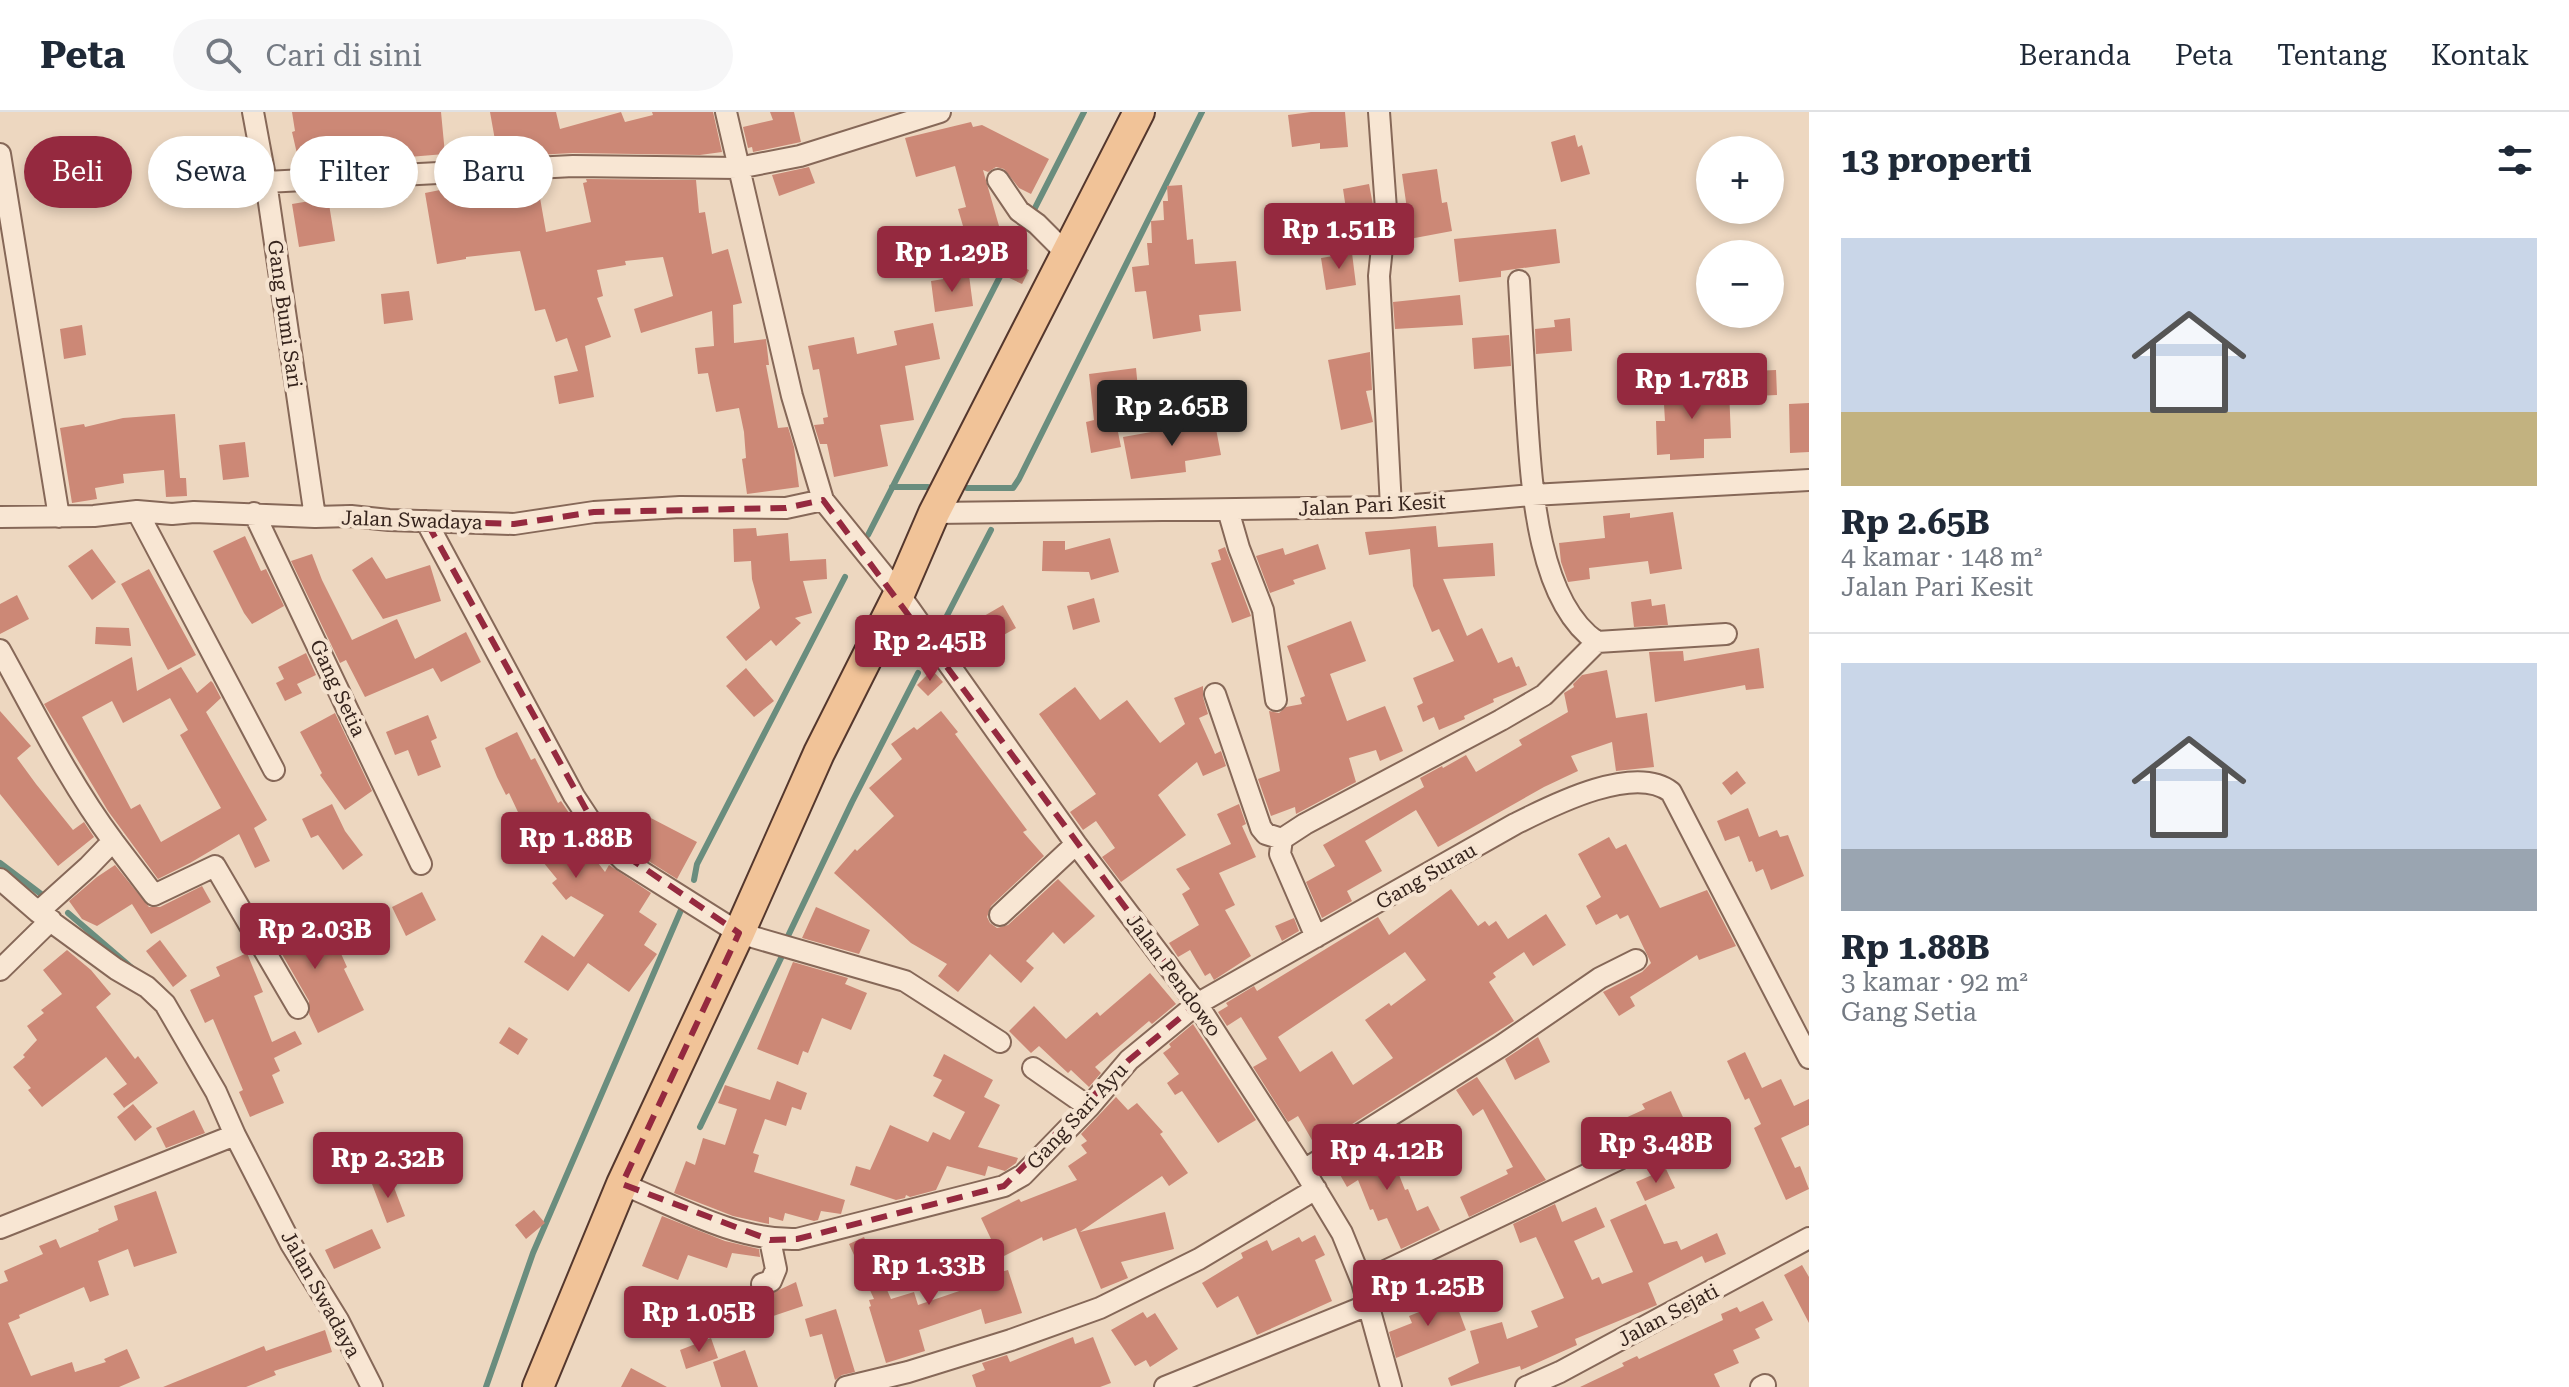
<!DOCTYPE html>
<html lang="id">
<meta charset="utf-8">
<style>
:root{--surface:#fff;--page:#f6f6f7;--text:#1f2937;--muted:#747a83;--line:#e0e1e3;--accent:#95293f}
body{margin:0;font-family:"Roboto Serif",serif;background:var(--page);color:var(--text);height:100vh;display:flex;flex-direction:column;font-size:30px;white-space:nowrap}
*{box-sizing:border-box;margin:0}
p{font-size:26px;color:var(--muted)}
.icon{flex:none;width:44px;height:44px;fill:none;stroke:currentColor;stroke-width:2;stroke-linecap:round;stroke-linejoin:round}
.map{position:relative;flex:1;overflow:hidden}
.panel{display:flex;flex-direction:column;background:var(--surface);width:760px}
.panel>*{flex:none}
.hud{position:absolute;left:24px;top:24px;width:760px;height:72px;display:flex;gap:16px}
.controls{position:absolute;left:1696px;top:24px;display:grid;gap:16px}
.controls a{display:grid;place-items:center;width:88px;height:88px;border-radius:50%;background:var(--surface);box-shadow:0 4px 12px #0003;font-size:40px}
.price{position:absolute;translate:-50% -68px;padding:0 18px;border-radius:8px;background:var(--accent);color:#fff;font-size:26px;line-height:52px;filter:drop-shadow(0 2px 4px #0008)}
.price::after{content:'';position:absolute;left:50%;top:48px;width:24px;height:18px;margin-left:-12px;background:inherit;clip-path:polygon(0 0,100% 0,50% 100%)}
.price.on{background:#222;color:#fff}
ul{padding:0;list-style:none}
li{display:grid;align-content:center;gap:16px;height:424px;padding:0 32px}
li+li{border-top:2px solid var(--line)}
li span{display:grid;place-items:center;height:248px;border-radius:0px;color:#555}
li>.icon{margin-inline-start:auto}
span .icon{width:144px;height:144px;fill:#fffc;stroke-width:1}
li b{font-size:34px}
h2{display:flex;justify-content:space-between;align-items:center;height:96px;padding:0 32px;font-size:34px}
.chip{padding:0 28px;border-radius:36px;background:var(--surface);box-shadow:0 4px 12px #0003;font-size:28px;line-height:72px}
.chip.on{background:var(--accent);color:#fff}
header{display:flex;align-items:center;gap:48px;box-sizing:border-box;height:112px;padding:0 40px;background:var(--surface);border-bottom:2px solid var(--line)}
header strong{font-size:38px}
nav{display:flex;gap:44px;margin-inline-start:auto;font-size:28px}
.search{width:560px;height:72px;background:var(--page);display:flex;align-items:center;gap:20px;box-sizing:border-box;padding:0 28px;border-radius:44px;color:var(--muted);font-size:30px}
main{display:flex;flex:1;min-height:0}
.map>svg:first-child{display:block}
</style>
<header>
<strong>Peta</strong>
<div class="search"><svg class="icon" aria-label="search" viewBox="0 0 24 24"><circle cx="10" cy="10" r="6"/><path d="M15 15l6 6"/></svg>Cari di sini</div>
<nav><a>Beranda</a><a>Peta</a><a>Tentang</a><a>Kontak</a></nav>
</header>
<main>
<div class="map">
<svg width="1809" height="1275" viewBox="0 0 1809 1275">
<rect width="100%" height="100%" fill="#edd7c0"/>
<g fill="none" stroke-linecap="round" stroke-linejoin="round">
<path stroke="#6a8d7e" stroke-width="6" d="M892,375h36
M967,376h46l6,-9 183,-367
M868,423l216,-423
M936,525l55,-107
M0,751l41,31
M694,768l3,-16 148,-287
M68,801l64,55
M788,824l64,-134 66,-129
M700,1015l82,-171
M486,1275l47,-134 148,-343"/>
</g>
<path fill="#cc8876" fill-rule="evenodd" d="M292,0h149l4,42 -85,7 -1,-17 -61,14 -6,-26 3,-1z
M490,0h66l4,17 61,-17 4,10 28,-7 -1,-3h61l9,40 -22,3 -127,-2 -75,4z
M770,0h24l7,30 -48,10 -1,-5 -4,1 -5,-21 30,-7z
M1311,0h34l3,35 -28,2v-6l-28,4 -4,-32z
M971,10l2,5 9,-2 67,34 -18,35 -12,-6 -15,-19 -8,-2 -8,5 -5,-2 18,63 -33,10 -10,-34 8,-2 -11,-41 -39,11 -11,-39z
M1575,23l3,12 4,-2 8,29 -29,8 -10,-40z
M248,47l4,19 -37,4 -2,-19z
M809,55l6,16 -36,13 -7,-21z
M1437,57l5,34 5,-1 5,29 -48,9 -5,-28 8,-3 -5,-35z
M586,67l110,1 3,33 6,-1 7,42 16,-5 14,54 -9,2 1,38 32,-4 3,26h-3l12,63 10,-1 6,20 5,40 -52,7 -5,-35 4,-1 -2,-26 -5,-24 -23,4 -8,-39 -10,1 -3,-26 19,-2 -2,-35 -71,22 -7,-24 39,-13 -10,-39 -38,4 1,4 -29,5 6,26 -6,2 14,39 -26,9 9,51 -35,7 -5,-28 24,-5 -11,-33 -11,4 -11,-33 -10,2 -15,-60 -54,6v2l-29,5 -12,-71 25,-5 2,14 69,-8 -2,-12 18,-1 9,51 45,-10 -8,-39 4,-1z
M1369,72l4,21 -27,4 -3,-20z
M1182,73l5,55 6,-1 2,25 41,-3 5,50 -42,4 2,16 -48,8 -7,-48 -11,1 -3,-25 17,-2 -2,-22h5l-1,-22 13,-1 -1,-19h5l-1,-15z
M328,86l7,43 -36,6 -7,-43z
M1556,117l4,34 -59,8v6l-42,5 -5,-43z
M1352,141l4,32 -30,5 -5,-32z
M1012,150l17,8 -7,14 -17,-8z
M969,163l4,31 -38,6 -4,-31z
M409,179l4,29 -29,4 -3,-30z
M1460,183l3,30 -68,4 -2,-27z
M1570,206l2,33 -36,3 -1,-25 20,-2 -1,-7z
M933,211l7,36 -35,7 9,54 -34,5 8,41 -54,11 -7,-33h-7l-6,-19 10,-1 -1,-6 5,-1 -9,-48 -6,1 -5,-24 46,-9 3,17 40,-9 -3,-14z
M82,213l4,30 -22,4 -4,-30z
M1509,223l2,31 -37,3 -2,-31z
M1370,240l2,38 -6,1 7,31 -32,8 -13,-70z
M1136,256l3,31 -27,3 9,45 -30,6 -5,-31 8,-2 -5,-46z
M1776,258l1,25 -23,1 -1,-25z
M1699,273v5l30,-1 2,49 -27,1v19l-34,2v-6l-13,1 -1,-34h9l-2,-33z
M1809,291v49l-19,1 -1,-49z
M1213,301l8,42 -36,6 1,11 -55,7 -8,-42 62,-11 -1,-7z
M175,302l5,64h6l1,18 -21,1 -2,-27 -41,4 1,9 -29,5 2,11 -25,4 -12,-75 24,-4 1,3 38,-9z
M245,330l4,35 -26,3 -4,-35z
M1673,400l9,57 -32,5 -2,-13 -59,7 1,11 -22,3 -7,-20 -2,-19 46,-5 -2,-22 27,-3v5z
M1436,414l2,21 55,-4 2,33 -52,3 24,57 15,-8 16,35 14,-6 4,10 3,-1 8,19 -34,14 1,3 -30,14 1,3 -26,11 -5,-13 -11,5 -6,-16 6,-3 -10,-25 41,-17 -15,-32 -7,3 -19,-46 -3,-37 -41,6 -4,-23z
M756,416l1,8 31,-3 2,28 36,-2 1,20 -24,2 9,32 -17,5 6,5 -25,23 -5,-6 -25,21 -20,-24 34,-29 -8,-29 -1,-18 -17,1 -1,-33z
M245,424l16,35 5,-2 18,37 -32,18 -8,-11 -31,-62z
M1110,426l9,34 -28,8 -2,-8 -47,-1 1,-30h22v9z
M1318,432l8,25 -33,11 2,4 -25,9 -14,-37 27,-8 2,7z
M1225,435l26,69 -19,7 -21,-60 10,-3 -3,-10z
M92,437l24,33 -24,18 -24,-34z
M312,442l10,26 30,60 45,-21 18,40 51,-27 15,30 -40,20 -8,-14 -68,29 -19,-37 -6,3 -49,-102z
M372,445l14,22 44,-14 11,36 -58,18 -31,-49z
M149,457l47,86 -28,15 -47,-86z
M17,483l12,24 -29,15v-30z
M1094,486l6,24 -27,8 -6,-24z
M1651,487l1,7 13,-2 3,21 -34,2 -3,-25z
M1003,493l13,23 -55,31 -15,-21z
M1351,509l15,40 -36,13 17,47 38,-15 18,45 -23,10 -4,-11 -27,8 7,24 -60,32 -1,-7 -24,9 -13,-37 22,-8 -11,-60 10,2 7,-6 16,-3 -2,-6 5,-2 -18,-50z
M96,515l33,1 2,18 -36,-2z
M1759,536l5,40 -18,2 -1,-5 -90,17 -6,-50 34,-1 1,10z
M306,541l10,22 -19,9 5,9 -17,8 -9,-18 8,-4 -6,-12z
M132,545l5,34 44,-24 16,26 14,-12 2,2 8,15 -15,14 61,108 -13,8 16,33 -15,7 -16,-34 -49,29 -32,16 -50,-68 -64,-107zM170,586l18,32 -8,5 41,73 -60,34 -21,-38 -9,5 -49,-92 30,-16 11,22z
M746,556l28,33 -20,16 -28,-31z
M932,558l11,12 -15,14 -11,-11z
M1607,558l9,48 31,-5 7,54 -38,4 -4,-29 -41,14 7,15 -34,16 -106,60 -22,-37 -51,31 17,30 -35,20 5,10 -30,17 -16,-36 29,-16 -12,-21 101,-58 -4,-9 22,-12 1,2 23,-13 10,17 46,-27 -3,-5 49,-28 -4,-19 10,-6 -1,-3 9,-9z
M1203,574v11l5,17 -9,4 16,36 6,-3 5,15 -23,10 -6,-14 -39,33 28,40 -65,47 -19,-25 13,-9 -19,-27 -13,9 -13,-18 26,-18 -57,-80 36,-27 25,33 27,-20 33,43 25,-19 -11,-26z
M0,599l31,35 -14,12 19,26 37,46 11,-8 10,15 -36,29 -58,-72z
M941,599l17,21 -3,2 72,96 -4,2 21,24 -53,50 -4,11 3,6 7,5 11,-3 50,-46 37,37 -31,28 -11,-12 -27,29 8,7 -13,15 -31,-29 -32,38 -20,-16 9,-12 -36,-21 -77,-70 21,-24 2,2 37,-35 -25,-28 33,-29 -11,-15 23,-17 3,3z
M335,601l37,78 -27,19 -25,-35 2,-2 -22,-41z
M428,603l9,23 -6,3 10,26 -23,9 -10,-26 -13,5 -9,-23z
M517,620l14,28 4,-2 23,45 3,-2 16,24 -5,4 33,43 4,-7 42,28 -12,19 18,12 -13,21 13,9 -28,38 -41,-29 -20,28 -44,-29 18,-27 32,22 30,-42 -33,-19 -5,4 -14,-17 5,-4 -14,-17 5,-4 -23,-31 -16,-34 -3,2 -9,-18 -12,-29z
M1737,659l9,12 -15,12 -9,-12z
M332,692l13,27 18,24 -20,15 -25,-35 -7,3 -9,-19z
M1239,692l7,20 -4,2 14,31 -37,16 16,32 -10,5 26,46 -37,24 -4,-7 -5,3 -15,-26 -12,7 -9,-14 30,-18 -17,-31 8,-5 -14,-20 55,-25 -14,-30z
M1748,696l11,29 18,-7 3,7 8,-2 16,41 -33,14 -8,-21 -7,3 -4,-11 -3,1 -10,-26 -14,5 -8,-20z
M647,704l50,26 -20,37 -46,-29 -8,-9 4,-7 7,5z
M1609,725l7,12 10,-5 34,64 47,-18 29,56 -37,14 -2,-5 -67,42 5,9 -16,10 -16,-24 39,-20 9,-9 -23,-48 -8,4 -3,-5 -21,11 -10,-19 15,-9 -23,-43z
M115,753l34,42h11l42,-21 9,16 -60,32 -19,-30 -35,22 -15,-7 -13,-18 28,-24z
M1451,777l27,37 7,-5 4,5 7,-5 12,18 38,-25 20,31 -33,21 -9,-14 -31,21 3,4 -7,5 25,39 -198,126 -18,-31 -10,6 -35,-55 14,-8 -26,-42 -14,9 -9,-14 10,-6 -2,-3 28,-17 3,5 121,-74 11,18zM1405,840l21,28 -35,26 -2,-3 -24,17 28,38 -40,27 -21,-34 -32,21 -22,-35z
M422,780l14,28 -30,16 -14,-29z
M287,791l23,46 24,-11 13,29 -3,2 20,41 -46,23 -9,-19v-13l-49,-85z
M816,795l54,23 -11,24 -57,-16z
M1294,806l5,13 -17,10 -7,-15z
M160,828l27,36 -14,11 -27,-36z
M67,838l24,20 20,24 -15,13 39,52 3,-3 20,27 -34,25 -11,-14 14,-10 -21,-27 -64,50 -14,-17 3,-2 -18,-21 12,-10 -2,-2 14,-15 -10,-14 17,-13 -3,-3 21,-16 -19,-24z
M247,841l16,39 -9,4 18,46 23,-11 7,13 -28,14 6,13 -8,4 12,28 -34,14 -11,-25 4,-2 -30,-71 -8,4 -15,-33 30,-14 -4,-9z
M793,850l55,16 -3,6 22,9 -16,37 -29,-12 -14,35 -5,-2 -5,14 -41,-16z
M1150,861l26,31 -24,20 -3,-3 -54,46 6,6 -12,14 -18,-17 -3,3 -29,-27 -8,7 -22,-22 25,-25 32,33 31,-27 3,4z
M1193,912l63,96 -38,23 -36,-52 -7,4 -8,-12 12,-9 -16,-21 8,-6 -2,-3z
M509,915l19,12 -10,16 -19,-12z
M1538,925l12,25 -35,18 -10,-21z
M1745,940l17,36 19,-9 13,27 15,-7v26l-28,13 14,30 5,-2 9,23 -23,11 -32,-72 7,-4 -12,-26 -4,2 -18,-39z
M944,942l49,26 -9,17 16,8 -22,42 40,11 -2,5 -11,8 -17,-5 -3,10 -38,-10 -11,24 -26,7 -4,-2 -1,3 -9,2 -46,-15 6,-19 14,4 20,-45 38,17 5,-10 17,8 15,-28 -32,-16 9,-16 -9,-4z
M1477,965l69,103 -77,37 -9,-20 48,-23 -2,-4 7,-3 -30,-58 -10,7 -17,-26z
M777,969l30,12 -6,17 -9,-3 -6,19 -21,-7 -12,34 6,2 -5,17 91,28 -4,14 -20,-3 -3,9 -4,1 -29,-8 -2,8 -14,-4v7l-36,-8 -59,-23 12,-32 9,4 8,-27 22,7 12,-36 -19,-6 7,-18 45,15z
M1671,979l16,35 -28,13 -3,-7 -61,24 -9,-20 59,-27 -3,-5z
M1116,985l12,13 9,-7 26,29 -3,2 28,39 -19,13 -7,-10 -82,56 85,-20 9,37 -53,13 7,16 -27,11 -25,-61 -33,13 -1,-4 -42,21 -19,-40 38,-19 2,3 56,-22 -9,-14 19,-13 -6,-8 6,-4 -6,-7z
M133,992l19,23 -17,14 -18,-24z
M194,998l11,23 -39,15 -10,-20z
M1385,1022l9,16 -4,2 15,38 3,-1 9,22 11,-5 12,24 -39,19 -14,-31 -9,3 -5,-12 -3,1 -12,-30 -11,7 -12,-21z
M1666,1057l9,19 -30,13 -9,-19z
M390,1065l15,39 -18,7 -15,-39z
M156,1079l21,62 -43,14 -6,-18 -30,12 11,34 -19,7 -6,-15 -65,28 1,3 -12,5 23,53 41,-14 3,10 31,-10 -2,-3 23,-10 13,29 -21,9h-119v-103l8,-3 -4,-10 39,-17 -4,-8 17,-7 4,9 39,-17 -1,-2 20,-9 -4,-14z
M1555,1092l7,18 34,-15 9,20 -31,14 18,39 7,-3 3,7 31,-12 -23,-52 36,-16 18,40 13,-3 4,9 36,-17 9,21 -21,9 -3,-7 -54,27 9,22 -82,34 2,6 -56,25 -1,-4 -69,20 -3,-8 31,-15 -9,-32 32,-9 5,17 31,-12 -7,-16 33,-13 -28,-61 -16,6 -7,-19z
M534,1098l11,13 -19,16 -11,-14z
M662,1104l63,25 34,8 1,8 -28,-4 -5,15 -39,-13 -10,25 -36,-14z
M372,1117l9,19 -47,21 -9,-19z
M1315,1123l10,20 -10,5 17,41 -75,34 -19,-39 -21,12 -15,-25 41,-25 -2,-5 26,-13 5,11 27,-14 3,5z
M864,1125l27,62 23,-7 4,13 56,-19 -2,-6 36,-10 14,43 -37,11 -4,-15 -62,21 6,21 -39,12 -17,-56 2,-1 -2,-6 5,-1 -25,-55z
M1802,1153l7,12v46l-25,-48z
M796,1170l7,24 -42,14 -8,-24h13z
M1454,1186l12,32 -70,28 -7,-26 23,-9 -3,-7z
M1763,1189l10,19 -18,9 5,9 -27,12 6,13 -25,11 6,13h-140l44,-21 -2,-3 15,-7 2,3 84,-39 -2,-6 16,-7 3,5z
M836,1197l19,63 -13,3 -7,5 -13,-46 -12,3 -5,-18z
M1143,1200l4,6 8,-5 23,36 -28,18 -4,-7 -11,6 -24,-36z
M325,1218l7,22 -58,19 2,4 -30,12h-83l101,-41 2,5z
M1073,1225l2,7 18,-7 18,46 -11,4h-124l-4,-12 13,-5 -3,-7 25,-8 3,7z
M711,1226l7,20 -32,11 -6,-19z
M745,1238l13,37h-37l-8,-25z
M631,1256l36,19h-46z"/>
<g fill="none" stroke-linecap="round" stroke-linejoin="round">
<g stroke="#866858" stroke-width="24">
<path id="minor" d="M253,0l13,70 49,335
M726,0l66,284 31,104 76,94 177,250 121,160 107,166 38,63 20,49 29,105
M1379,0l7,97 -7,67 12,231
M0,42l59,363
M998,68l21,31 18,13 29,29
M266,70l307,-16 165,2 62,-12 140,-44
M1519,169c2,40 5,81 7,122 5,69 8,196 71,239l129,-8
M1228,398l11,38 24,62 13,90
M137,399l137,259
M254,401l167,351
M934,401l457,-6 141,-12 277,-15
M0,405l94,-1 43,-5 35,3 22,-2 121,5 36,-1 38,4 125,4 80,-12 86,-5 106,1 37,-8
M426,409l148,275 29,44 20,20 116,73 166,48 95,61
M0,538c36,65 69,132 113,191l-25,26 -50,45
M1215,582l46,134 5,6 16,5
M113,729l41,54 61,-29 83,142
M0,767l38,33 78,57 31,18 18,17 51,88 19,43 56,109 47,76 34,67
M1000,803l76,-71
M1316,825l-36,-83 2,-15 23,-15 196,-104 43,-25 53,-53
M0,858l51,-50
M1033,956l56,39
M1304,1058l197,-124 99,-68 36,-18
M622,1072c56,23 114,57 175,55l207,-53 19,-11 66,-68 40,-47 68,-56 318,-180c36,-18 119,-61 156,-32l138,266
M0,1116l235,-93
M1362,1170l266,-127
M762,1172l9,-3 5,-12 -6,-29
M846,1275l62,-15 103,-32 89,-32 99,-49 117,-70
M1165,1275l203,-82
M1526,1275l34,-15 249,-134
M1761,1275l4,-2"/>
</g>
<g stroke="#54372d" stroke-width="34">
<path id="primary" d="M538,1275l84,-203 117,-251 80,-180 80,-159 35,-81 205,-401"/>
</g>
<use href="#minor" stroke="#f8e6d3" stroke-width="20"/>
<use href="#primary" stroke="#f1c398" stroke-width="30"/>
</g>
<path fill="none" stroke="#95293f" stroke-width="6" stroke-dasharray="16 10" stroke-linejoin="round" d="M823,388l374,504 -68,56 -125,126 -207,53 -27,1 -148,-56 117,-251 -136,-93 -177,-319 88,3 80,-12 192,-4z"/>
<g text-anchor="middle" dominant-baseline="central" stroke-width="8" stroke-linejoin="round" paint-order="stroke">
<g font-size="20" fill="#36241d" stroke="#f5e3d0">
<text transform="translate(285 202) rotate(82)">Gang Bumi Sari</text>
<text transform="translate(1372 393) rotate(-3)">Jalan Pari Kesit</text>
<text transform="translate(412 408) rotate(2)">Jalan Swadaya</text>
<text transform="translate(338 576) rotate(65)">Gang Setia</text>
<text transform="translate(1426 764) rotate(-30)">Gang Surau</text>
<text transform="translate(1174 863) rotate(54)">Jalan Pendowo</text>
<text transform="translate(1077 1004) rotate(-47)">Gang Sari Ayu</text>
<text transform="translate(321 1182) rotate(61)">Jalan Swadaya</text>
<text transform="translate(1668 1203) rotate(-28)">Jalan Sejati</text>
</g>
</g>
</svg>
<div class="controls">
<a>+</a>
<a>−</a>
</div>
<b class="price" style="left:1339px;top:159px">Rp 1.51B</b>
<b class="price" style="left:952px;top:182px">Rp 1.29B</b>
<b class="price" style="left:1692px;top:309px">Rp 1.78B</b>
<b class="price on" style="left:1172px;top:336px">Rp 2.65B</b>
<b class="price" style="left:930px;top:571px">Rp 2.45B</b>
<b class="price" style="left:576px;top:768px">Rp 1.88B</b>
<b class="price" style="left:315px;top:859px">Rp 2.03B</b>
<b class="price" style="left:1656px;top:1073px">Rp 3.48B</b>
<b class="price" style="left:1387px;top:1080px">Rp 4.12B</b>
<b class="price" style="left:388px;top:1088px">Rp 2.32B</b>
<b class="price" style="left:929px;top:1195px">Rp 1.33B</b>
<b class="price" style="left:1428px;top:1216px">Rp 1.25B</b>
<b class="price" style="left:699px;top:1242px">Rp 1.05B</b>
<div class="hud">
<a class="chip on">Beli</a>
<a class="chip">Sewa</a>
<a class="chip">Filter</a>
<a class="chip">Baru</a>
</div>
</div>
<section class="panel">
<h2>13 properti<svg class="icon" aria-label="filters" viewBox="0 0 24 24"><path d="M4 7h16M4 17h16"/><circle cx="9" cy="7" r="2"/><circle cx="15" cy="17" r="2"/></svg></h2>
<ul>
<li><span style="background:linear-gradient(#c9d6e8 70%,#c2b280 0)"><svg class="icon" aria-label="home" viewBox="0 0 24 24"><path d="M3 11l9-7 9 7M6 9v11h12V9"/></svg></span><div><b>Rp 2.65B</b><p>4 kamar · 148 m²</p><p>Jalan Pari Kesit</p></div></li>
<li><span style="background:linear-gradient(#c9d6e8 75%,#9aa5b1 0)"><svg class="icon" aria-label="home" viewBox="0 0 24 24"><path d="M3 11l9-7 9 7M6 9v11h12V9"/></svg></span><div><b>Rp 1.88B</b><p>3 kamar · 92 m²</p><p>Gang Setia</p></div></li>
</ul>
</section>
</main>
